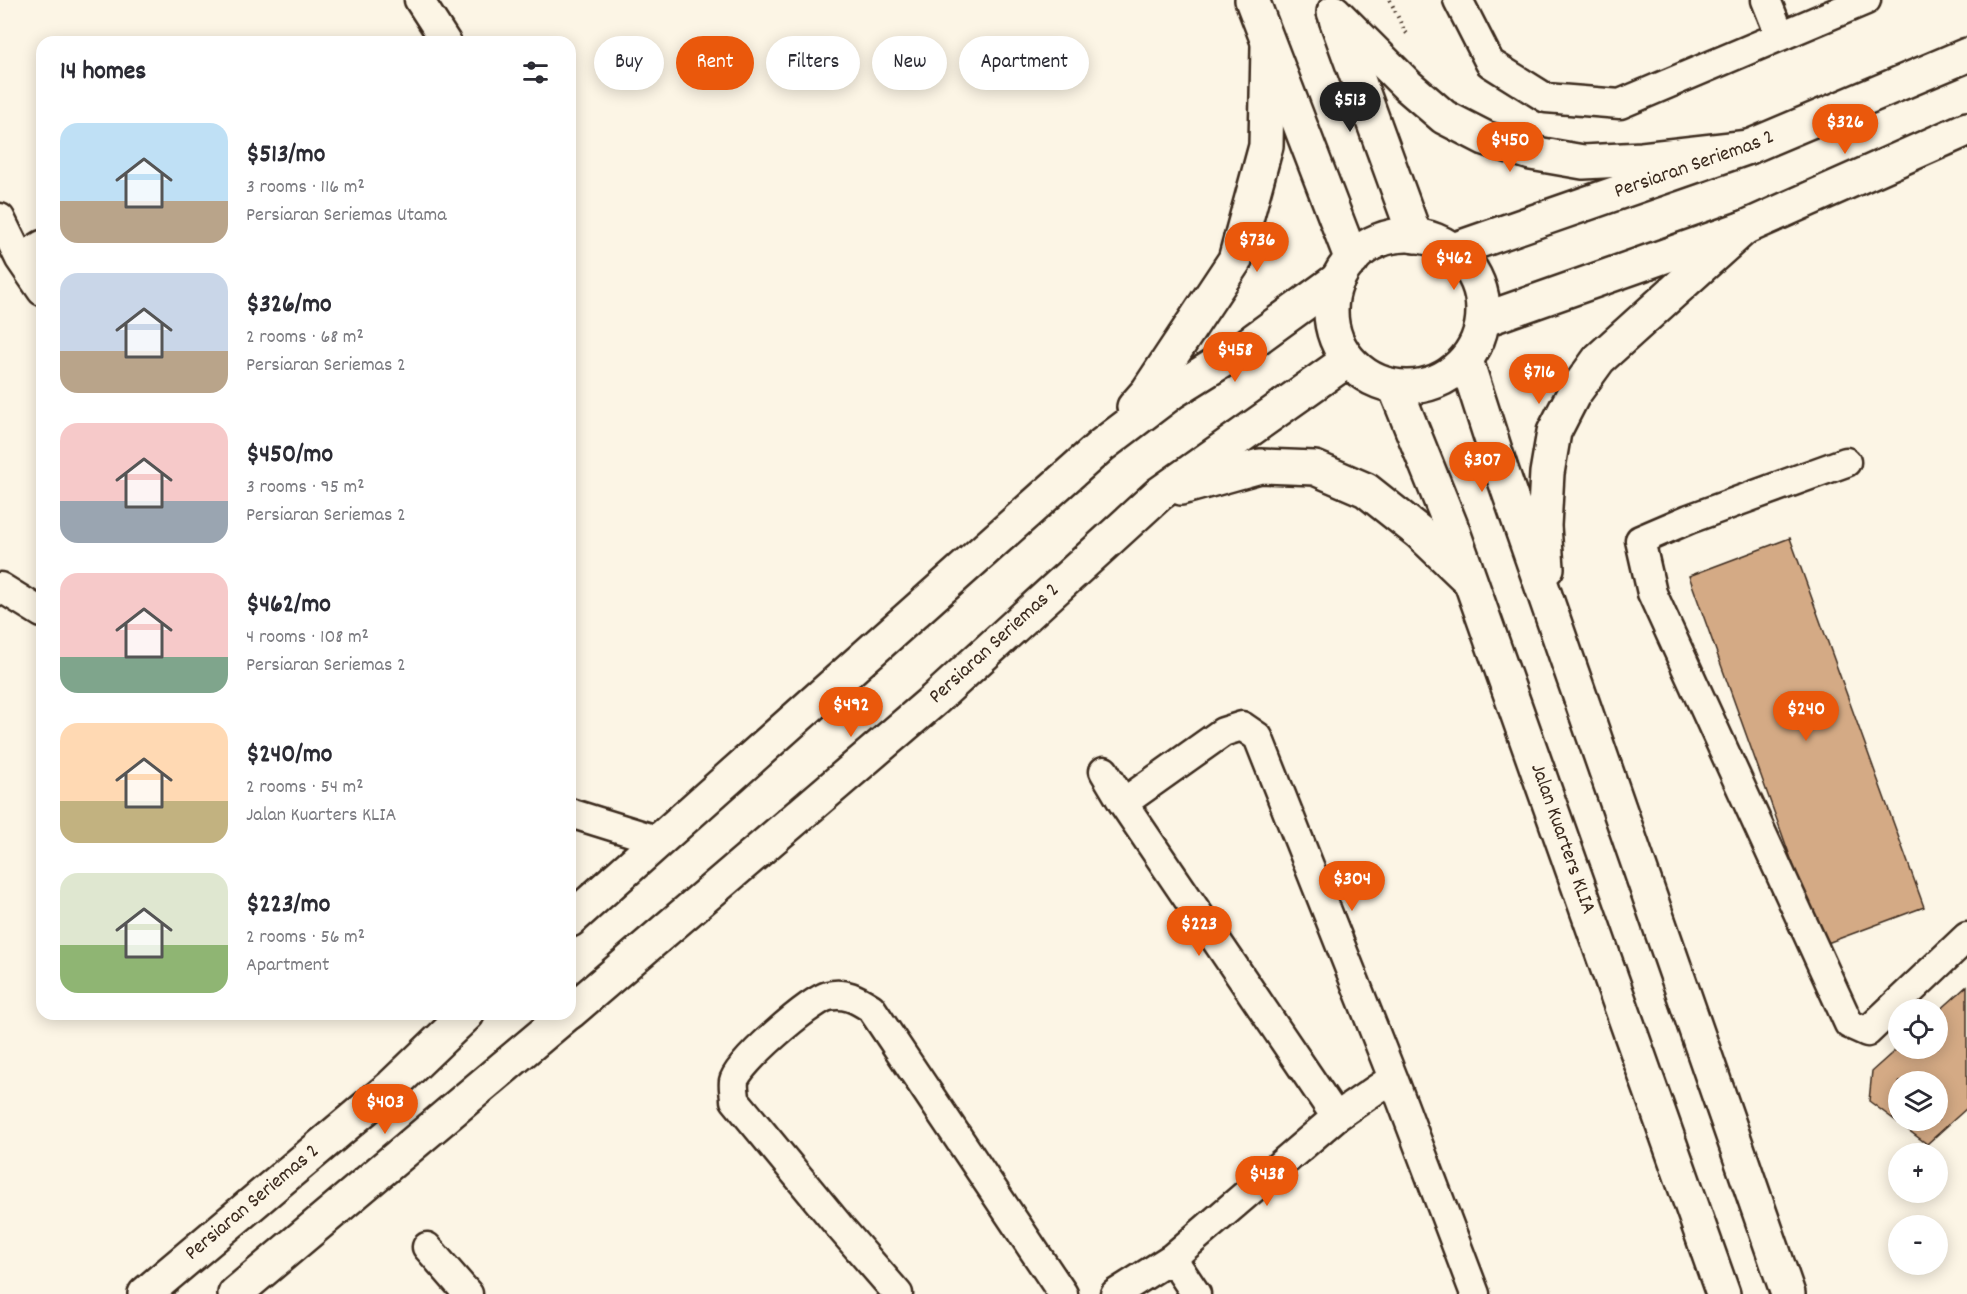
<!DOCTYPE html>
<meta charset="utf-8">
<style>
:root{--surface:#fff;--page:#f7f7f7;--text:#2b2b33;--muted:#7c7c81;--accent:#ea580c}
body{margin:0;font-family:Dekko,sans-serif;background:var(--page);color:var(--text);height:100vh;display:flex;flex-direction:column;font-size:22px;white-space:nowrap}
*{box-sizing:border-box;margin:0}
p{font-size:20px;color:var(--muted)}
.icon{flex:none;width:33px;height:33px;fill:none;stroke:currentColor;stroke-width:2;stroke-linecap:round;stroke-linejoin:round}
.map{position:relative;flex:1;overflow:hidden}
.details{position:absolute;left:36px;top:36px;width:540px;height:984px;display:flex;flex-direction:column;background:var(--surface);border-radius:18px;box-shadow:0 3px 15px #0003}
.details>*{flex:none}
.hud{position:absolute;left:594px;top:36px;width:570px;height:54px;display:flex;gap:12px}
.fabs{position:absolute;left:1888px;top:999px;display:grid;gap:12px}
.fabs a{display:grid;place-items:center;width:60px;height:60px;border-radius:50%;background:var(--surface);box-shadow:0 3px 15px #0003;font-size:30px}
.price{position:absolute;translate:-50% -51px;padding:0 14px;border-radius:21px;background:var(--accent);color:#fff;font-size:20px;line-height:39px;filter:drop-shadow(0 2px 3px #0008)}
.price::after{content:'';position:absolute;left:50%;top:36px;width:18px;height:14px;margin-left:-9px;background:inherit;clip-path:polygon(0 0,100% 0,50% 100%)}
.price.on{background:#222;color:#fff}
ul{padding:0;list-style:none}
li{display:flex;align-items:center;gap:18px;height:150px;padding:0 24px}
li span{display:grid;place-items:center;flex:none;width:168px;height:120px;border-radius:18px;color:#555}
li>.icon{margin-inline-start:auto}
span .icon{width:72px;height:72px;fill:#fffc;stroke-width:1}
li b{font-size:26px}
h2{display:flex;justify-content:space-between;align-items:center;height:72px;padding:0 24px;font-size:26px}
.tag{padding:0 21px;border-radius:27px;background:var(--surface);box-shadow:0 3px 15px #0003;font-size:21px;line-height:54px}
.tag.on{background:var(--accent);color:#fff}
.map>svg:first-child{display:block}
</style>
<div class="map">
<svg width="1967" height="1294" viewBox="0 0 1967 1294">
<rect width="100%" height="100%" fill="#fcf5e5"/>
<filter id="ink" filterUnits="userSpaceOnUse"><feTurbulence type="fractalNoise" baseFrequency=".0167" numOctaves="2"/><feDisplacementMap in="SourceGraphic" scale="12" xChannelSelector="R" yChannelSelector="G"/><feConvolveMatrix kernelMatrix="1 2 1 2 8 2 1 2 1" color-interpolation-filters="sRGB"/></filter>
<g filter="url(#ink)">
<path fill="#d4aa85" stroke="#3b2a1e" stroke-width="1.5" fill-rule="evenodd" d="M1790,538l134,369 -102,38 -133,-369z
M1967,986v122l-40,36 -58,-43 3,-30 27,-24v1h39v-36zM1899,1082h39v38h-39z"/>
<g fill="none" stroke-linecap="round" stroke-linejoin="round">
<g stroke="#3b2a1e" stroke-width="33">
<path id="minor" d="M419,0l27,42
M1458,0l32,63 56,35 74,6 246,-104
M1766,0l14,35
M0,218l20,41 22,32
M20,259l22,-14
M1846,462l-157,57 -49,21 12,53 197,431 18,8 100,-95
M0,587l42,26
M1104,771l19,32 213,314
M1123,803l100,-71 19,-6 16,11 135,341 82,216
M570,813l90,28
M427,1247l41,47
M1172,1258l24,36
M898,1294l-59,-68 -104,-126c0,-6 -2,-13 -1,-19 3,-17 76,-80 94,-85 17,-4 29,3 43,12l192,286
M1115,1294l57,-36 164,-141 57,-39"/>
</g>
<g stroke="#3b2a1e" stroke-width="38">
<g id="tertiary">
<path id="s1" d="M1453,250l296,-103 218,-92"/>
<path d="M1483,320l261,-92 223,-99"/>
</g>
</g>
<g stroke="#3b2a1e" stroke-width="38">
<g id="secondary">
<path d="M1252,0l100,260"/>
<path d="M1334,12l74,74 36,31 41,21 46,15 52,9 59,-3 107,-12"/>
<path d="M1336,19l79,217"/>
<circle cx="1407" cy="311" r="76"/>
<path d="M1466,360l35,109 287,825"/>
<path id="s2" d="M1395,387l56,139 272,768"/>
<path d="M1134,407l14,-16 87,-131 31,-114 2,-100"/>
<path d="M1181,488l79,-22 55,2 51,22 53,42 47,45"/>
<path d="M1547,568l-3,-42 3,-53 7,-41 19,-37 26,-36 145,-131"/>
<path d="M570,920l532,-475 70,-53 74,-46 92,-67"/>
<path id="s3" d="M570,1012l364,-312 225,-206 189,-134"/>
<path id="s4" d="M145,1294l247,-208 75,-72"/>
<path d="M235,1294l332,-280"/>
</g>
</g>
<path stroke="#3b2a1e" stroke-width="4" stroke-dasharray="1.5 4.5" stroke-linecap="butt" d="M1390,0l14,30 5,6"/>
<use href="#minor" stroke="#fcf5e5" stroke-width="28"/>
<use href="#tertiary" stroke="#fcf5e5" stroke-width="33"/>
<use href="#secondary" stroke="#fcf5e5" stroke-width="33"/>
</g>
</g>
<g text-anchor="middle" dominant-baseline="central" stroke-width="4.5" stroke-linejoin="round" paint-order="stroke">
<g font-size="21" fill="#3b2a1e" stroke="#fcf5e5">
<text stroke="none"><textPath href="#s1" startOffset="256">Persiaran Seriemas 2</textPath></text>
<text stroke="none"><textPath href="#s3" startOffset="562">Persiaran Seriemas 2</textPath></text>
<text stroke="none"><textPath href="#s2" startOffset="482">Jalan Kuarters KLIA</textPath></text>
<text stroke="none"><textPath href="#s4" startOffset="141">Persiaran Seriemas 2</textPath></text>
</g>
</g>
</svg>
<div class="fabs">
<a><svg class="icon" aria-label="locate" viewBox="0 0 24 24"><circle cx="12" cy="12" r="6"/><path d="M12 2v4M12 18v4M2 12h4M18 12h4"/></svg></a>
<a><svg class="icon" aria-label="layers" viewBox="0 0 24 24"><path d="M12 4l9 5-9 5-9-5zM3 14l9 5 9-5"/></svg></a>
<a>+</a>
<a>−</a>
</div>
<b class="price on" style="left:1350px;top:133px">$513</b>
<b class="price" style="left:1845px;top:155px">$326</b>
<b class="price" style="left:1510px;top:173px">$450</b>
<b class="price" style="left:1257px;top:273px">$736</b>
<b class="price" style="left:1454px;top:291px">$462</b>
<b class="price" style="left:1235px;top:383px">$458</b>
<b class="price" style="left:1539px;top:405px">$716</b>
<b class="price" style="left:1482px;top:493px">$307</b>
<b class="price" style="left:851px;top:738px">$492</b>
<b class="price" style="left:1806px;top:742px">$240</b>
<b class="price" style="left:1352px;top:912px">$304</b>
<b class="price" style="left:1199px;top:957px">$223</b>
<b class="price" style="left:385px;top:1135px">$403</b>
<b class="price" style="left:1267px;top:1207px">$438</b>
<div class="hud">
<a class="tag">Buy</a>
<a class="tag on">Rent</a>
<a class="tag">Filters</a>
<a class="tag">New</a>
<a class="tag">Apartment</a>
</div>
<section class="details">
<h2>14 homes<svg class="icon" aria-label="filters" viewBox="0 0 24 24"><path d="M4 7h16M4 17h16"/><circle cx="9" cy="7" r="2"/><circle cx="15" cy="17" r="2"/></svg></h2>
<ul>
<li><span style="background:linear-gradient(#bfe0f5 65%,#b9a48a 0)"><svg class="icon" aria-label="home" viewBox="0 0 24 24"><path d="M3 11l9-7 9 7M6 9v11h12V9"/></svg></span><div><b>$513/mo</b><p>3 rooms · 116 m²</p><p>Persiaran Seriemas Utama</p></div></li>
<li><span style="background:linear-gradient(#c9d6e8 65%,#b9a48a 0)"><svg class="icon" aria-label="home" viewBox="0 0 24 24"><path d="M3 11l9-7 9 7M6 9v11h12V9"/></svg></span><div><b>$326/mo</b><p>2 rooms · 68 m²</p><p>Persiaran Seriemas 2</p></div></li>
<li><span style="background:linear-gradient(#f6c9c9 65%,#9aa5b1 0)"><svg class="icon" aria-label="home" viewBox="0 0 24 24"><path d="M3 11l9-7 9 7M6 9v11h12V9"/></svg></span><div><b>$450/mo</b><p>3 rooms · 95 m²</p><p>Persiaran Seriemas 2</p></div></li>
<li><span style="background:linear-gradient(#f6c9c9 70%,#7fa58c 0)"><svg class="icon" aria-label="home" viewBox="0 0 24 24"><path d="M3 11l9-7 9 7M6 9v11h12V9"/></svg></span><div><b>$462/mo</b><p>4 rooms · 108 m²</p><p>Persiaran Seriemas 2</p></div></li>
<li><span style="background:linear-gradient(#ffd9b3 65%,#c2b280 0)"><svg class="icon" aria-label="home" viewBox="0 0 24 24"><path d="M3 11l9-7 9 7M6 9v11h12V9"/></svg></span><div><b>$240/mo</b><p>2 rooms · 54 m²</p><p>Jalan Kuarters KLIA</p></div></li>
<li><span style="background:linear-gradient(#dfe7d0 60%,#8fb573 0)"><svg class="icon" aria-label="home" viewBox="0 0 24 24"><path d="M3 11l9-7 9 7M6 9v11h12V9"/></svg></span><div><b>$223/mo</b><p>2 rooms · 56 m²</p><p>Apartment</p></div></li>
</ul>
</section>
</div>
